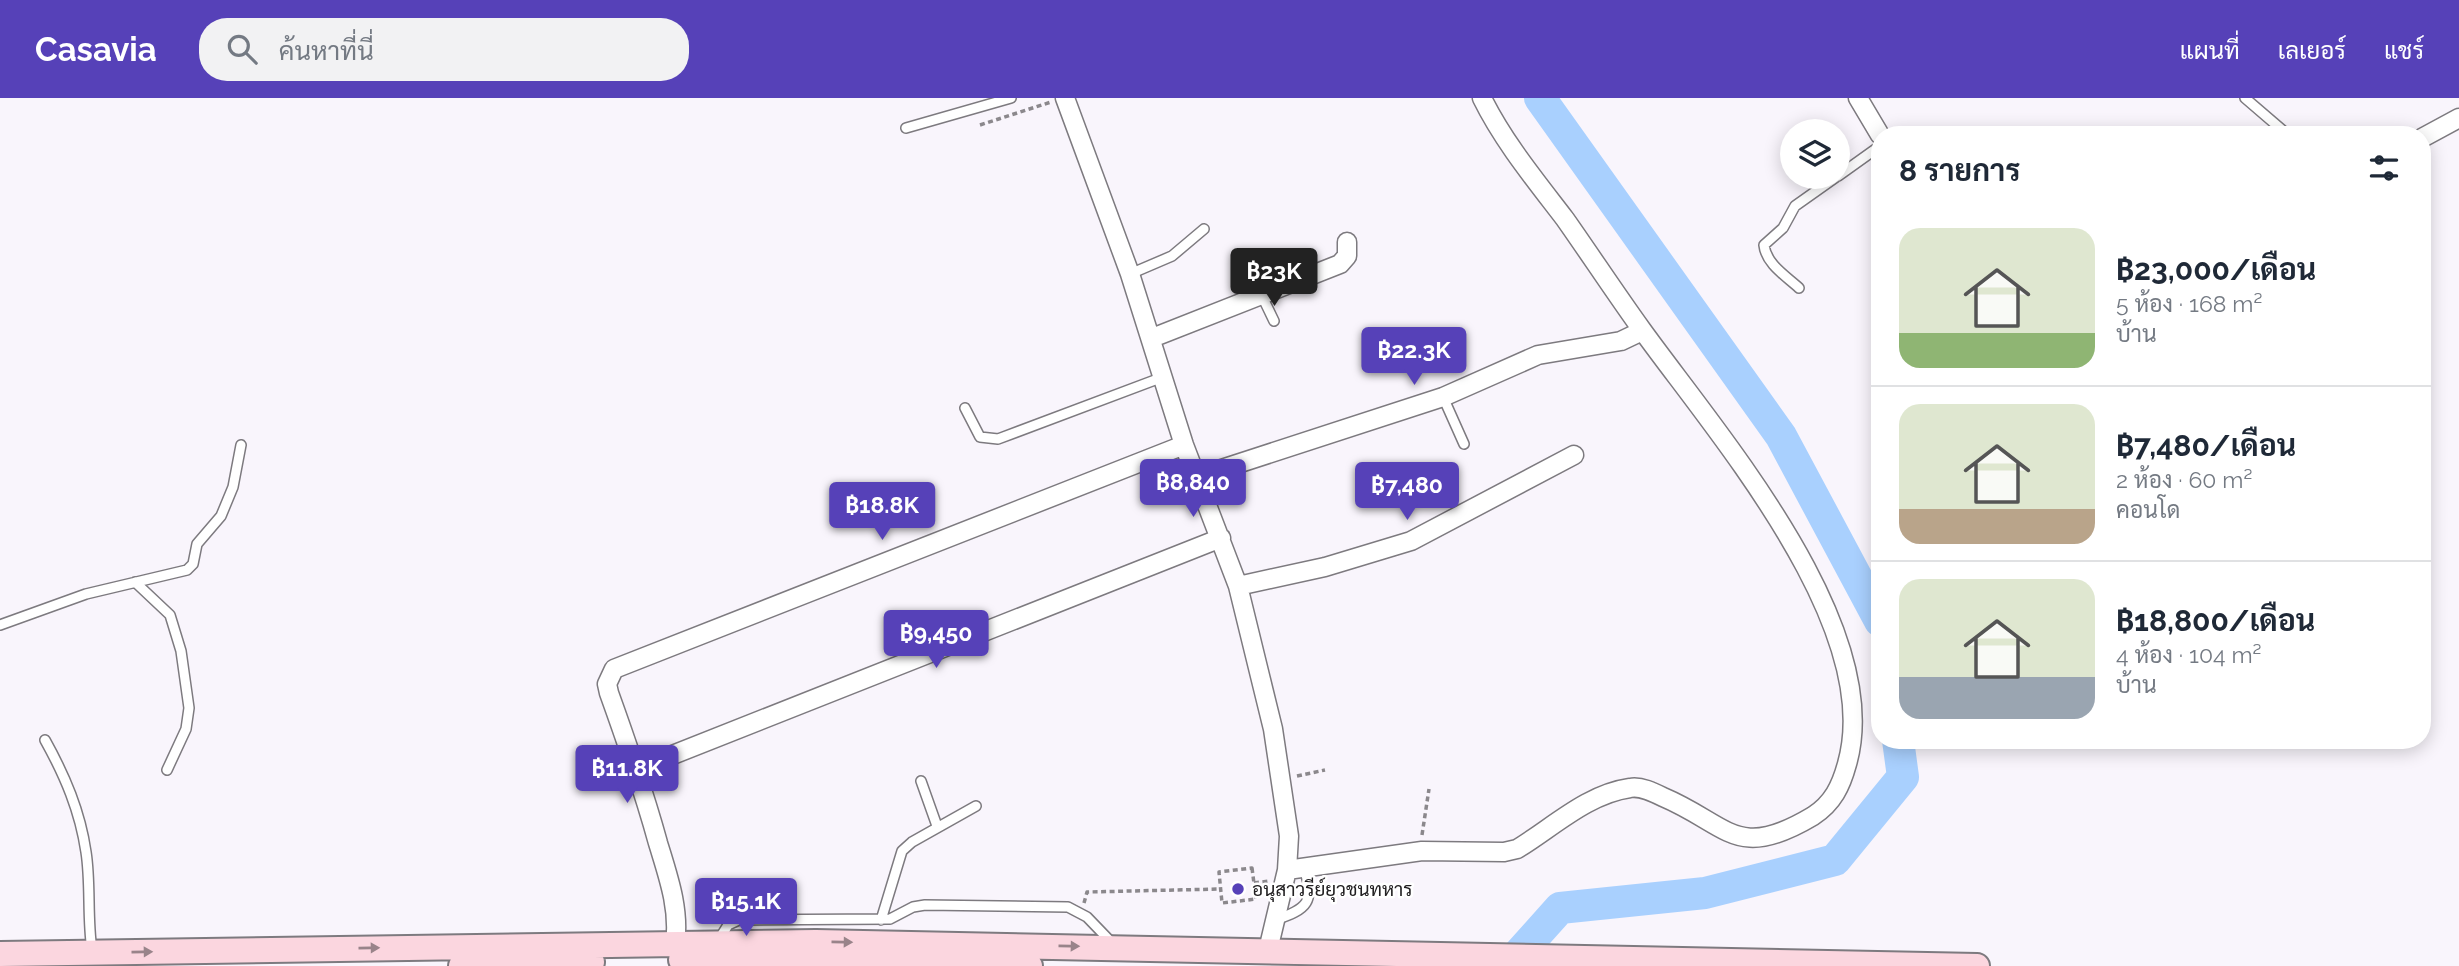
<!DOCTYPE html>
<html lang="th">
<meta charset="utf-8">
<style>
:root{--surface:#fff;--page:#f2f2f3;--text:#1f2937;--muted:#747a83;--line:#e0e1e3;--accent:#5641b8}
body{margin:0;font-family:Raleway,Sarabun,sans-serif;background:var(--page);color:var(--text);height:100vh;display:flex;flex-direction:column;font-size:26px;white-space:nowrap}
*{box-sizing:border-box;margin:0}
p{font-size:23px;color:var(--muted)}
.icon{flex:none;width:38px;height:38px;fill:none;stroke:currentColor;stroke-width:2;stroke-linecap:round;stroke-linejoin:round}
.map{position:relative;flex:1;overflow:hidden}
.side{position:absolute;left:1871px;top:28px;width:560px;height:623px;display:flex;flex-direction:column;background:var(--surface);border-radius:28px;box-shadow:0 4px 18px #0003}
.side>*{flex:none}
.fabs{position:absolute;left:1780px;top:21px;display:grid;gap:14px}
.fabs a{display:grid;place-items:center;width:70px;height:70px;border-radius:50%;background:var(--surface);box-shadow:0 4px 18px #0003;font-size:35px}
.price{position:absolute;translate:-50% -60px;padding:0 16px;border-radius:7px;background:var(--accent);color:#fff;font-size:23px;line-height:46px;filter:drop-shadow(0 2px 4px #0008)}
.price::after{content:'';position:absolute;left:50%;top:42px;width:21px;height:16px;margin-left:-10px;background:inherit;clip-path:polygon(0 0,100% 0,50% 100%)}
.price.on{background:#222;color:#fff}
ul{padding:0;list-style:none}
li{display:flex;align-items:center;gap:21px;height:175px;padding:0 28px}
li+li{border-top:2px solid var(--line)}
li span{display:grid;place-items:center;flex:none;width:196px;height:140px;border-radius:21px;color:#555}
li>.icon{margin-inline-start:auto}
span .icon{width:84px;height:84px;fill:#fffc;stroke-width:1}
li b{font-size:30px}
h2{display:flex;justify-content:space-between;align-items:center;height:84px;padding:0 28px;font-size:30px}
header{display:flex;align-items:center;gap:42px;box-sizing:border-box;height:98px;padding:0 35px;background:var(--accent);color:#fff}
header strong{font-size:33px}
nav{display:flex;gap:38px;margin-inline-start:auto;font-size:24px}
.search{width:490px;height:63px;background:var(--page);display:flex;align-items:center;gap:18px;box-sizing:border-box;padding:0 24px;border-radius:28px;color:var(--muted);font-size:26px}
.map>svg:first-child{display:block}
</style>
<header>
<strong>Casavia</strong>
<div class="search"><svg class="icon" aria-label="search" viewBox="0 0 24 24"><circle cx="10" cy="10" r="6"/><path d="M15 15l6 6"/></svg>ค้นหาที่นี่</div>
<nav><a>แผนที่</a><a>เลเยอร์</a><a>แชร์</a></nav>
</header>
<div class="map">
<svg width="2459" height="868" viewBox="0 0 2459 868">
<rect width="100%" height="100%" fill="#f9f5fc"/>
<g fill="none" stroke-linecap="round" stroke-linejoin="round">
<path stroke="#a9d0fe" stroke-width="32" d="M1540,0l241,338 99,185
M1508,868l52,-58 145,-15 130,-33 68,-83 -5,-37"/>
<g stroke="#7d7a7f" stroke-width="12">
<path id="service" d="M2245,0l43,37
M906,30l105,-30
M1838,78l42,-30
M1130,176l42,-18 32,-27
M1799,190c-13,-12 -33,-24 -35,-43l19,-17 12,-22 41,-29
M1261,196l13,27
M1443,299l21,47
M965,310l15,29 18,2 165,-62
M135,484l35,33 11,36 8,57 -3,21 -19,41
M0,527l86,-31 101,-24 6,-6 4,-20 24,-28 12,-29 8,-42
M45,642c20,36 35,71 41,112 5,32 1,66 6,98
M921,683l16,45
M881,822l21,-69 10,-9 64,-36
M1275,822c33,-11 40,-18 29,-52
M718,843l10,-16 11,-5 151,-1 23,-12 12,-2 143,2 19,10 26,27"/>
</g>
<g stroke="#7d7a7f" stroke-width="21">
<path id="minor" d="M1065,0l65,176 54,171 54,141 35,143 16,107 -2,34 -19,80
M1858,0l22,37
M2422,40l37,-20
M1152,240l188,-74 7,-8v-14
M1197,379l246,-80 95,-42 83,-14 21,-10
M1238,488l87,-19 86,-26 163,-86
M637,671l584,-231
M1287,772l135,-19 82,1 13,-3c35,-21 70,-55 113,-61 11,-2 23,4 33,9 66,28 73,65 150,19 20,-13 28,-30 34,-52 39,-137 -130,-330 -205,-434 -26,-36 -51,-74 -77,-111 -29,-38 -62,-78 -83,-121
M675,846c5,-35 -7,-68 -17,-101 -14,-51 -31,-100 -49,-150l-2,-9 7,-15 570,-224"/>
</g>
<g stroke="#7d7a7f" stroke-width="28">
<path id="secondary" d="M0,856l816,-12 1161,24
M681,862l349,6
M461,868l131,-4"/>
</g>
<path stroke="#8b888c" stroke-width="3.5" stroke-dasharray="5 3.5" stroke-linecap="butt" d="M980,27l71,-23
M1297,678l28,-6
M1422,737l7,-46
M1252,770l4,31 -34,4 -3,-31z
M1254,785l15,-2
M1084,805l3,-11 134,-3"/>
<use href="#service" stroke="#fff" stroke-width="9"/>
<use href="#minor" stroke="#fff" stroke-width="18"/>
<use href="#secondary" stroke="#fbd6df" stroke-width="24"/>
</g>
<defs><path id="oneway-solid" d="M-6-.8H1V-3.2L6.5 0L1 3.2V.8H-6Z" transform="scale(1.75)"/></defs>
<g fill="#99848a">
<use href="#oneway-solid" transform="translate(842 844) rotate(1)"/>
<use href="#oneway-solid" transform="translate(1069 848) rotate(1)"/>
<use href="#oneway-solid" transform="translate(369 850) rotate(-1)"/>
<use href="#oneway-solid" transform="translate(142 854) rotate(-1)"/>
</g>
<circle fill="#5641b8" stroke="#fff" stroke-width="2.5" cx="1238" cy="791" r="7"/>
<g text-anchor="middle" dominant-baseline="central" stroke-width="5" stroke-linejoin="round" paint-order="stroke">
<g font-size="19" fill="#222022" stroke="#fff" text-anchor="start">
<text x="1252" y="791">อนุสาวรีย์ยุวชนทหาร</text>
</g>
</g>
</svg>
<div class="fabs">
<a><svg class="icon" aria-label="layers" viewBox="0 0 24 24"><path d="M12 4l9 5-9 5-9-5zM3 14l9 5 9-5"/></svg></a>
</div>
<b class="price on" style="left:1274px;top:210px">฿23K</b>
<b class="price" style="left:1414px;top:289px">฿22.3K</b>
<b class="price" style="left:1193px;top:421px">฿8,840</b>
<b class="price" style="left:1407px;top:424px">฿7,480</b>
<b class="price" style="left:882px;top:444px">฿18.8K</b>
<b class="price" style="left:936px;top:572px">฿9,450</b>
<b class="price" style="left:627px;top:707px">฿11.8K</b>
<b class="price" style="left:746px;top:840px">฿15.1K</b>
<section class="side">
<h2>8 รายการ<svg class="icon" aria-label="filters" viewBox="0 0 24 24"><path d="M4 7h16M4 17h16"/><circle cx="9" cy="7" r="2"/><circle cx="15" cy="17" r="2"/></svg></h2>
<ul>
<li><span style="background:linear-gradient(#dfe7d0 75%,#8fb573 0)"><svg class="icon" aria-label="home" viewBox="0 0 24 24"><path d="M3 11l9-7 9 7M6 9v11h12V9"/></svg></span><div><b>฿23,000/เดือน</b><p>5 ห้อง · 168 m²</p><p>บ้าน</p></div></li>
<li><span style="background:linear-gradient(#dfe7d0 75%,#b9a48a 0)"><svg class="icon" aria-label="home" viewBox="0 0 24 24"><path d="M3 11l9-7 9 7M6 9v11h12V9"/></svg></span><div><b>฿7,480/เดือน</b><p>2 ห้อง · 60 m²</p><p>คอนโด</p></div></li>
<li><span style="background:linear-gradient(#dfe7d0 70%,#9aa5b1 0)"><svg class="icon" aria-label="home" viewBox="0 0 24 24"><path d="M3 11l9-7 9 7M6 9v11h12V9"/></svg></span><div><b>฿18,800/เดือน</b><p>4 ห้อง · 104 m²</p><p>บ้าน</p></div></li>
</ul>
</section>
</div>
